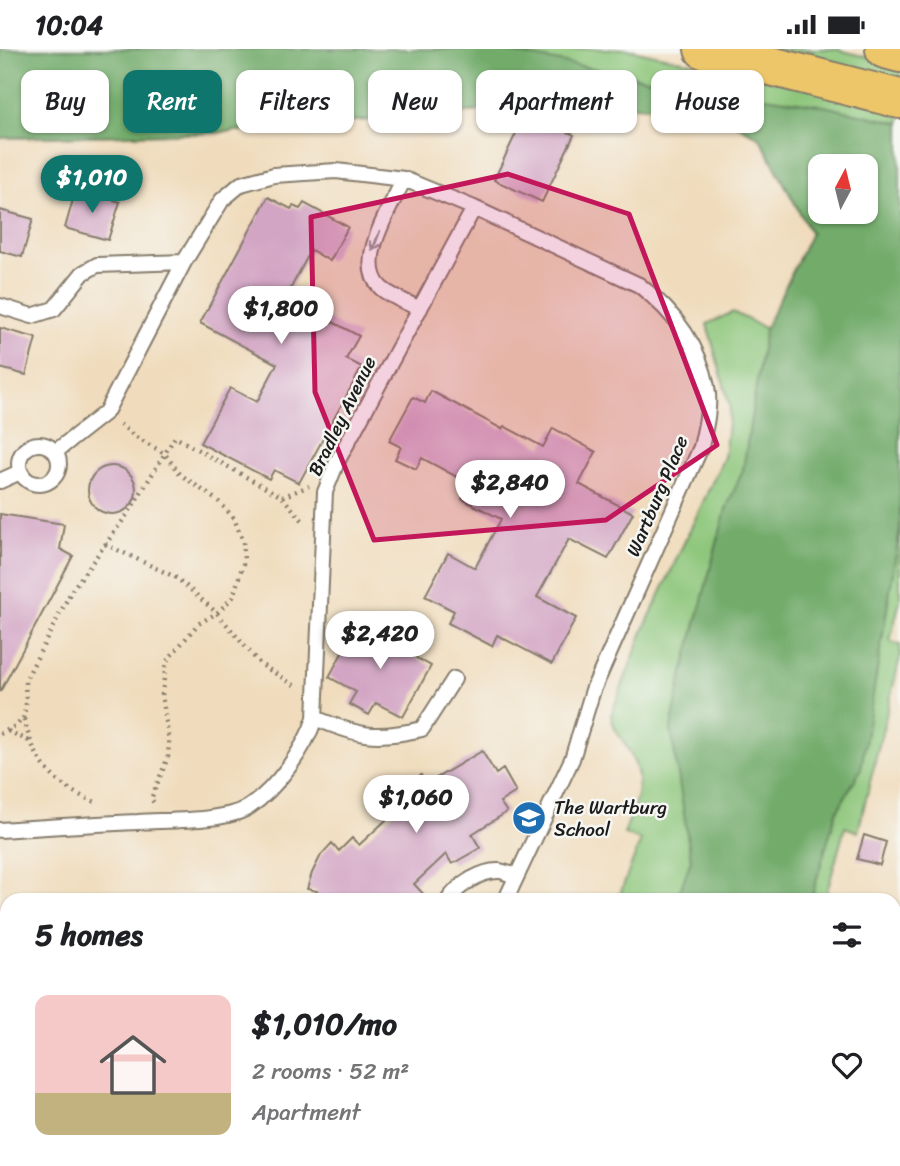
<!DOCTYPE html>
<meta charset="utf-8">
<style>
:root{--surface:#fff;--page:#f6f6f6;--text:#202124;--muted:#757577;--accent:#0f766e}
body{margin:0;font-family:Sriracha,sans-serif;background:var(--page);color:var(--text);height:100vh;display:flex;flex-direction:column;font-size:26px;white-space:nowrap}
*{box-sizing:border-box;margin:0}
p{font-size:23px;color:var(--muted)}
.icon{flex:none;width:38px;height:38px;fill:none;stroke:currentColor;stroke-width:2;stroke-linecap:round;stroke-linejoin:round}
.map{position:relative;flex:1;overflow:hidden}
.panel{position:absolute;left:0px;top:844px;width:901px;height:275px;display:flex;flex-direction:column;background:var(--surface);border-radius:21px 21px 0 0;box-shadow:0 2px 5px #0004}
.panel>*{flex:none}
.banner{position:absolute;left:21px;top:21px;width:859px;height:63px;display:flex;gap:14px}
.needle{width:46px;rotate:7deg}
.buttons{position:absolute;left:808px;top:105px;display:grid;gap:14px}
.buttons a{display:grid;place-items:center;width:70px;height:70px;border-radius:14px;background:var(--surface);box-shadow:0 2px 5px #0004;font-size:35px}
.price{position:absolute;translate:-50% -60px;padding:0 16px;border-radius:24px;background:#fff;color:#222;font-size:23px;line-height:46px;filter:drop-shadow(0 2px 4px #0008)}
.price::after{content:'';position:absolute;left:50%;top:42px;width:21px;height:16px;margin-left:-10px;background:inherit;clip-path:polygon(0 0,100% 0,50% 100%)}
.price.active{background:var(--accent);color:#fff}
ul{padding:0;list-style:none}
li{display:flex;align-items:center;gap:21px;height:175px;padding:0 35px}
li span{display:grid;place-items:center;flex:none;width:196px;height:140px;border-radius:14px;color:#555}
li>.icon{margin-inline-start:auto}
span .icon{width:84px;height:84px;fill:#fffc;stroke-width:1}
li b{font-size:30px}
h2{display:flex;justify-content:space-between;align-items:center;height:84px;padding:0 35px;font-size:30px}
.tag{padding:0 24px;border-radius:14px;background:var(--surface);box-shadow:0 2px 5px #0004;font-size:24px;line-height:63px}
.tag.active{background:var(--accent);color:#fff}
.status{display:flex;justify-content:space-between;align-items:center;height:49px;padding:0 35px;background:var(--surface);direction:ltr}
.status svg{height:19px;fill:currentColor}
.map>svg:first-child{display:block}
</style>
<div class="status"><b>10:04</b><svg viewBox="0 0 49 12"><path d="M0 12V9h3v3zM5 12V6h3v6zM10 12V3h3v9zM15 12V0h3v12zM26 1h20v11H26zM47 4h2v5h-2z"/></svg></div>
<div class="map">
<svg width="900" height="1117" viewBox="0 0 900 1117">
<rect width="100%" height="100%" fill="#f6f6f2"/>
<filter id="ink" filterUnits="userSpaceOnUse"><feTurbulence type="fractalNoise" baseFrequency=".0143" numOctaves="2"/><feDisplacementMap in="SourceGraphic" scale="14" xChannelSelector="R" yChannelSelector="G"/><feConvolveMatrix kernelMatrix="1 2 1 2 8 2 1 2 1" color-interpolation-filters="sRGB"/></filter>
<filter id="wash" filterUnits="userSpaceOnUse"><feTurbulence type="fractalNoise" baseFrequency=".00686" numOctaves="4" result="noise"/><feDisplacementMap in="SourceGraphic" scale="28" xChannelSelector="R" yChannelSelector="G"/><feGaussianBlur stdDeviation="1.57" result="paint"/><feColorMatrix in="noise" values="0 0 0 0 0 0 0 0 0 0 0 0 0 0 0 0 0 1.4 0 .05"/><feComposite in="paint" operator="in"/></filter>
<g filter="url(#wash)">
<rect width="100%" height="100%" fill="#f0dcbc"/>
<path fill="#8dc67a" stroke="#54714b" stroke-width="2" fill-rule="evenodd" d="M0,0h627l190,40 83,24v488l-10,40 10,4v13l-42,174 -13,-5 -20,72h-207l23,-59 -17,-6c13,-38 24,-53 1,-90 -7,-11 -12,-16 -14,-29l33,-86 80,-172 6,-51 -23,-82 26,-12 33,17 45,-95 -51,-96 -48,-28 -135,-7 -366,30 -211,5zM821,117h45v46h-45z
M767,0h69l64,17v17z
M414,1111h335l-1,6h-334z"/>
<path fill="#72ab6a" stroke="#476443" stroke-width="2" fill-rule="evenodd" d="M0,0h493l165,32 161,24 81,18v406l-39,240 -25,44 -25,86h-134l14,-39 -20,-131 9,-45 46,-175 17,-39 22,-141 46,-96 -51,-95 -48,-28 -136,-7 -365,30 -211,5zM866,117v46h-45v-46z
M894,1020h6v97h-80l-10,-6h84z
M0,1063l7,7v41h49l9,6h-65z
M462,1111h253l-4,6h-251z"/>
<g id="blocks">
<path fill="#d3a5c4" d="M526,63l48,23 -32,67 -48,-22z
M76,140l44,13 -12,38 -43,-12z
M268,148l23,12 2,-3 7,3 4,-6 44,24 -18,34 -19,-11 -25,47 73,39 -13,23 16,8 -63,116 -25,-13 -5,9 -69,-36 30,-55 27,14 20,-38 -77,-41z
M0,161l33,9 -11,38 -22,-6z
M0,279l36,10 -10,37 -26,-7z
M431,342l71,38 2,-3 39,21 10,-19 43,24 -17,32 54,29 -25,46 -39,-20 -32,58 39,21 -24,46 -55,-29 -5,11 -44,-23 6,-12 -29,-15 23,-43 27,15 26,-49 -39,-20 8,-15 -48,-26 -6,11 -21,-10 6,-12 -12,-6 24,-44 12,6z
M88 441a24 24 0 1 1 48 0a24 24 0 1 1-48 0Z
M0,465l64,10 -4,25 13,7 -73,136z
M357,576l27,15 8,-14 20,11 -8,14 27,15 -28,51 -27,-14 -7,12 -20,-11 7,-12 -27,-15z
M482,702l14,23 7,-5 13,23 -16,10 7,10 -35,22 8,14 -28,16 -6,-10 -32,30 14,15h-113l2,-8 -10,-2 5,-16 9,-18 11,-12 7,8 13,-13 7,7 38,-35 -6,-7 30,-28 5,9z
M864,786l22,7 -6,23 -23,-6z"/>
</g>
</g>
<g filter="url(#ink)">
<use href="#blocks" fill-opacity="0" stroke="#867c6c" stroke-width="2"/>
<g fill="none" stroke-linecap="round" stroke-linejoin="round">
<g stroke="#867c6c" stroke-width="18">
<path id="lane" d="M404,130c-13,28 -50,83 -23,109 10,9 28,15 39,21
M0,257l32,10 22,-7 29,-36 14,-8 87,-3 38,-62 19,-16 33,-9 62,-4 68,8 70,29 165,77c34,26 60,60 68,102 4,19 -2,42 -6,60l-108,243 -21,69 -66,140
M19 415a20 20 0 1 1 40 0a20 20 0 1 1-40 0Z
M55,403l51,-40 78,-150
M0,432l20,-9
M315,669c43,18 60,22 107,11l32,-50
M0,781c46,-3 92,-6 138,-8 29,-2 87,0 111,-15 27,-18 56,-58 66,-89l10,-226 12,-30 137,-254
M449,850c10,-14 32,-29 51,-28 5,1 12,4 17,5
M0,967l7,4
M397,1111v6"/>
</g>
<g stroke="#867c6c" stroke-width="42">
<path id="highway" d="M704,0l196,50
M885,0l15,4"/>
</g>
<path stroke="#867c6c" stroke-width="4.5" stroke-dasharray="2 5" stroke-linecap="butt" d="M120,375l13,11 32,19 15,20 39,28 15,16 9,23 1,20 -11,36 -16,16 -19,11 -32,38 -4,33 7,46 -1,16 -17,42 4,5
M282,448l27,-11
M105,495l72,34 40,35 43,51 34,21
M24,670c10,42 30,68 72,83
M8,682l21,10
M0,685l17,-9 6,-7 3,-13 -1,-24 47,-91 57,-78 46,-75 107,60 22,25"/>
<use href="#lane" stroke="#fff" stroke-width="14"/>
<use href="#highway" stroke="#ecc669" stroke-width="38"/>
</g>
<defs><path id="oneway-shaft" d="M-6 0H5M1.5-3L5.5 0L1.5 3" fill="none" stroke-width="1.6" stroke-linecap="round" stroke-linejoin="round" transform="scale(1.75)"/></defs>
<use stroke="#999" href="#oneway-shaft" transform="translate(376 192) rotate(111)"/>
</g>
<path fill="#c2185b" fill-opacity="0.2" stroke="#c2185b" stroke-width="5" stroke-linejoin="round" d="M508,125l121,40 88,231 -111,75 -232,20 -59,-148 -4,-175z"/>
<defs>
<g id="school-disc" transform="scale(1.75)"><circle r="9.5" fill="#1f6fb2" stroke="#f6f6f2"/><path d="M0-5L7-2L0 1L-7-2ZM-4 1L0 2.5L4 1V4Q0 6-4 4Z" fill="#fff"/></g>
</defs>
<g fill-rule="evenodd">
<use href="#school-disc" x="529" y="769"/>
</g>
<g text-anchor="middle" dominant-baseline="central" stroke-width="5" stroke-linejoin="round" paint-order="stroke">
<g font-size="19" fill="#1c1c1c" stroke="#f6f6f2">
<text transform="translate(342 367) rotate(-64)">Bradley Avenue</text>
<text transform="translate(657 447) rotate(-67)">Wartburg Place</text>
</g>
<g font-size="19" fill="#1c1c1c" stroke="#f6f6f2" text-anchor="start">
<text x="554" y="758">The Wartburg<tspan x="554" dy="22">School</tspan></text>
</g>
</g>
</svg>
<div class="buttons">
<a><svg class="needle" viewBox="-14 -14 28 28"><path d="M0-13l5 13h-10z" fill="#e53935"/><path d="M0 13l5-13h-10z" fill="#757577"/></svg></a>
</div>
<b class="price active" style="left:92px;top:166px">$1,010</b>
<b class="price" style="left:281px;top:297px">$1,800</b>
<b class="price" style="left:510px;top:471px">$2,840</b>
<b class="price" style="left:380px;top:622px">$2,420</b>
<b class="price" style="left:416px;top:786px">$1,060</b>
<div class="banner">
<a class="tag">Buy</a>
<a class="tag active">Rent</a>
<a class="tag">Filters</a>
<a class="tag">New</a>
<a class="tag">Apartment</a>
<a class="tag">House</a>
</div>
<section class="panel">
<h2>5 homes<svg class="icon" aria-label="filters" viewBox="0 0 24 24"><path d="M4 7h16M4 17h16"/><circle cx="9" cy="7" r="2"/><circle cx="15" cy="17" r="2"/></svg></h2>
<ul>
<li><span style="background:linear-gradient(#f6c9c9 70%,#c2b280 0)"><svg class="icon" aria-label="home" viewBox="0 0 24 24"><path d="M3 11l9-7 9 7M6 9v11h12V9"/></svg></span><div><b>$1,010/mo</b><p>2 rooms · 52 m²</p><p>Apartment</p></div><svg class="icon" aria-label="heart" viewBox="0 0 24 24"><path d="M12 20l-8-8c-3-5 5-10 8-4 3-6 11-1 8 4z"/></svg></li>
</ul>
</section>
</div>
